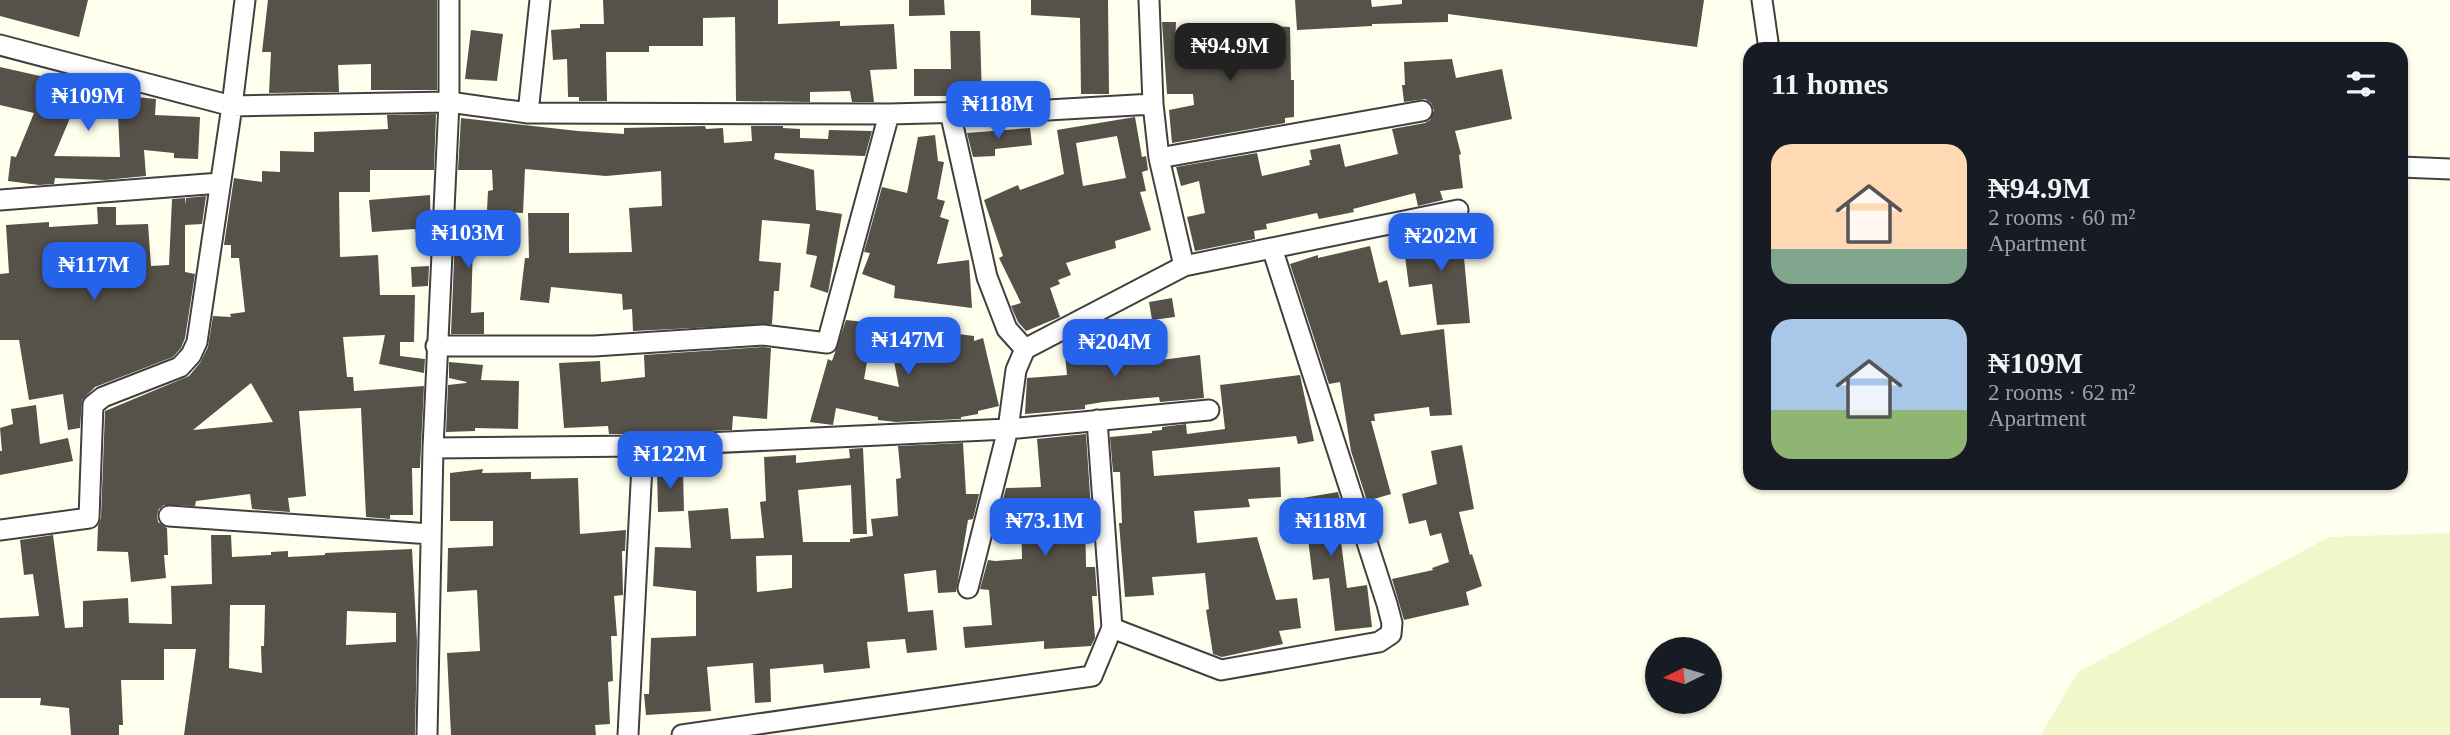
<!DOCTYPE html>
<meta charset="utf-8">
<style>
:root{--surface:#171b24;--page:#242831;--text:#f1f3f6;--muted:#9ea1a6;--accent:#2563eb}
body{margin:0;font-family:"Times New Roman",serif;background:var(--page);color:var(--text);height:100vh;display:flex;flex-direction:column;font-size:26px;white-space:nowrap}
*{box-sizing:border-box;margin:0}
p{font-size:23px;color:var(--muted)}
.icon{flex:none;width:38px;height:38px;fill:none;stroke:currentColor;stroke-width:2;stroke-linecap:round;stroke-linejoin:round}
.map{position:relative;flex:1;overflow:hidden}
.side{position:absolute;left:1743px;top:42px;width:665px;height:448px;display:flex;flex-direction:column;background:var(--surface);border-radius:21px;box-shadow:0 2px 5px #0004}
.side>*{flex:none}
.needle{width:46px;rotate:265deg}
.fabs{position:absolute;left:1645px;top:637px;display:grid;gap:14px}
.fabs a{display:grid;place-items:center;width:77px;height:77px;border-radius:50%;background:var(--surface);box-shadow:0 2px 5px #0004;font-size:35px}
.price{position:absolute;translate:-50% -60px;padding:0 16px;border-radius:14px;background:var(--accent);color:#fff;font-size:23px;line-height:46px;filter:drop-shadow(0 2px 4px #0008)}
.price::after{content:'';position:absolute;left:50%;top:42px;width:21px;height:16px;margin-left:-10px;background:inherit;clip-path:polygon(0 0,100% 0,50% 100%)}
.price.on{background:#222;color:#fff}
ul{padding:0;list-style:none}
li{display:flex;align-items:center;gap:21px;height:175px;padding:0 28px}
li span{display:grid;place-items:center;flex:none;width:196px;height:140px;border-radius:21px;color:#555}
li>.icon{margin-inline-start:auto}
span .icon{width:84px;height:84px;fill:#fffc;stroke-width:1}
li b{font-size:30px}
h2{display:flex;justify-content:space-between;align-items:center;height:84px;padding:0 28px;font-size:30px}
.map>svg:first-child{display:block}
</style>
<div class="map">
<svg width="2450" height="735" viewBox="0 0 2450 735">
<rect width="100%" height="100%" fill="#feffed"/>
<path fill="#f0f7cb" d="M2450,533v202h-409l37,-63 251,-135z"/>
<path fill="#565149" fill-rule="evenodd" d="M0,0h88l-9,37 -79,-21z
M268,0h169v90h-66v-26l-33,1 1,27 -70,1 2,-41h-9z
M603,0h175v24l62,-3v5l54,-2 3,45 -27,1 4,32h-22l-2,-11 -40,1v10l-74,-1 -1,-84 -32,1v28h-54v6h-43l1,49h-28v-4h-11l-1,-38 -14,1 -2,-30 29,-2v-4h24z
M909,0h35l1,15 -36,1z
M1031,0h77l1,94h-28l-1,-76 -49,-3z
M1295,0h76l1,7 30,-3v-4h302l-7,47 -249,-33v8l-76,2v2l-75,4z
M1162,22h14l-1,23 78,-1 1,-19 36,2 1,53h3v37l-9,1v5l-113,20 -3,-33 25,-5 -1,-11h-26z
M471,30l32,4 -6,47 -32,-2z
M950,31h30l2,68 -30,1v-4h-38v-27h37z
M1452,59l4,19 46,-9 10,50 -57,12 6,23 -2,1 4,33 -23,3 3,9 -25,6 -3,-13 -62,16 1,3 -35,7 -2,-6 -51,11 1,5 -13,2 1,8 -60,12 -8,-34 18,-4 -6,-32 -18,5 -5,-19 81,-14 5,23 48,-11 -1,-5h3l-2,-10 30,-6 5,23 53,-13 -6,-25 33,-6 5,-3 4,-10 -3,-7 -6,-4 -21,3 -2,-17h3l-1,-23z
M0,67l49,11 32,14 -27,64 66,1 -3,-62 39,4 -1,16 45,2 -2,42 -24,-1v-5l-30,-3 2,26 -41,4 -50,-2 -1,6 -15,1 -31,-4 3,-25 5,1 18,-44 -34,-8z
M436,114l-2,56h-64v22h-31l1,65 38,-2 2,40h35l-1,47h-14v14l25,3 -1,14 -45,-9 6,-29 -42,2 4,40h6l1,14 70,-5 -4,82h-8l1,47h-23v4l-24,-2 -5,-109 -62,3 7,85 -18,2 2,14 -38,-3 -2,-15 -54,7 -1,5 -31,-1 -5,4 -2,7 1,6 9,6 1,27h-4l2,23 -35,4 -3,-30 -31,-1 1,-25 3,-8 4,-107 84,-35 11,-13 8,-16 5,-31 18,1 -1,-3 15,-2 -6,-54h-8v-13h-7l10,-67 28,4v-11l18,1v-21l34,1v-20l74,-3 -1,-14zM251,383l22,39 -80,8z
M1135,117l7,40 4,-1 2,14 -6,2 4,19 -6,1 11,38 -36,11 1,7 -50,15 5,12 -13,5 2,4 -10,4 10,29 -34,14 -8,-9 -7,-16 10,-3 -22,-45 4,-2 -19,-56 34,-15 2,5 44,-16 -7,-44zM1117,136l9,42 -43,8 -7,-43z
M461,118l117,13 46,3v-6l81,-2 1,3 17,-1 1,15 28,-2 -1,-15h32v2l17,1v9l28,1 1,-9 43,1 -7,25 -90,-3 -1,6 40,11 2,40 26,4 -14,79 -18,-6 7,-31 -11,-2 4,-30 -48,-4 -3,41 22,2 -2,28h-5l-2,33 -139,7 -1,-22 -9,1 -1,-16 -71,-7 -2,16 -29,-3 5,-42h4l-1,-45h41v40l63,-1 -3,-44 33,-2 -1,-35 -55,5 -81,-7 -2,44 -36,-2 1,-20 5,-1 -1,-20h-34z
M1030,128l2,17 -37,4v7l-22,1 -6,-24z
M935,135l3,26 6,1 -7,37 8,2 -5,16 9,3 -12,44 32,-4 3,48 -78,-10 1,-12 -33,-12 8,-21 -6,-1 18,-65 25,6 11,-56z
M430,195l1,38 -15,1 -1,-5 -43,3 -3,-32z
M206,196l-4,28 -17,1v47l10,2 -10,64 -4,10 -8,9 -78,30 -13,13 -2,28 -12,2 -5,-36 -34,6 -10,-60h-19v-66l9,-1 -3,-48 43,-3v5l49,-3 -1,-17h19v18l32,-1 3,42 18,-1 3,-66 13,-1 1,7v-7z
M456,212h36v32l-19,-1 -2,70 13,-1v22h-33z
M1461,225l9,98 -33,2 -5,-41 -23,3 -6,-46 39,-5 -2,-9z
M1370,246l9,37 8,-3 14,55 43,-6 8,86 -22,1 -1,-9 -55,7 1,7h-4l20,73 -24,7 -16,-50 -11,-69 -11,2 -39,-120 28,-9v3z
M429,266l-1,20 -16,1 -1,-20z
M1172,298l3,19 -23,3 -3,-18z
M846,320l28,3 -10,56 35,8 -12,-62 87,11v5l9,-3 16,68 -21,5v3l-17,3v2l-65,3 -18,-2v-3l-42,-9 -3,17 -23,-3 18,-63 4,2z
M1135,331l1,29 9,-1v3l55,-7 4,43 -44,4 -1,-5 -56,5 -18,3v4l-60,5 2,-36 40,-3 -2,-20 49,-5 -1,-18z
M763,347l8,1 -4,71 -34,-3 -1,14 -89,4h-34l-1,-8 -44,2 -5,-65 41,-2 1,21 44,-5 -1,-22z
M449,362l34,3 -2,15 38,1 -1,48 -43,-1v3l-29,1 2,-47 18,-2 1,-1 -18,-4z
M1300,375l14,66 -16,3 -2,-8 -144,15 2,25 126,-9 1,30 -33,2 2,8 -56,4 3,32 60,-6 19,63 21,-2 4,30 -22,3 4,13 -61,13 -9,-3 -7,-44 3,-1 -4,-36 -53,4 2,18 -29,2 -6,-74h3l-2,-51h-7l-3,-35 42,-4v-2l10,-1v-3l24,-3 1,10 38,-5 -5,-44z
M36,405l4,39 28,-6 5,23 -73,14v-24h2l-2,-23 13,-4 -2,-15z
M1086,434l5,76h-6l1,57h9l2,29h-5l3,42 -4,8 -47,3v-8l-79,7 -2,-21 29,-2 -3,-35 -9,-1 8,-29 7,1 27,-2 -1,-45h-22l7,-26 35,-1 -4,-48z
M963,443l3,51h13l-6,25 -5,1 -12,72 -18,1 -2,-23 -32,4 4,38 25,-2 4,40 -30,3 -2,-14 -38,3 3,26 -46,5 -1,-9 -53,5 1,33 -16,1 -2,-40 -46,4 4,44 -65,4 -2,-21h5l2,-56 45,-2v-45l-43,-5 2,-39 36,1 -3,-37 40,-3 3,31 33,-1 -4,-36 6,-1 -2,-44 32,-2v8l54,-5 -1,-9 14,-1 4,86h-14l-2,-49 -53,5 5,52h47v-3l23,-3 -2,-17 27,-3 -2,-37 5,-1 -3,-32zM792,555v33l-35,4 -1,-36z
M1462,445l12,64 -15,3 11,43 2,-1 10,32 -16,6 3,13 -65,15 -12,-41 41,-9 -1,-2 17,-6 -8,-29 -11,3 -4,-16 -17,4 -7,-30 35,-10 -6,-33z
M483,469l-1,4 49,-1v7l47,-1 2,56 46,-4 -1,21h-3l1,44 -9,1 3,40h-6l2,45 -5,1 2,42 -15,1 1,10h-145l-4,-82 33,-2 -3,-61 -30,2 1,-44 45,-2v-25h-43v-48z
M657,470h26l1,41 -26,1z
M1338,492l6,26 -6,1 9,69 20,-3 5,42 -37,4 -6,-53 -16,2 -7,-58 -15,4 -6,-25z
M53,535l12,93 18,-1v-26l45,-3 1,25 43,1 -1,-38 41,-2 -1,-49h20l1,22 39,-2v-3l17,-1v6l37,-2v-2l87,-4 5,92 -2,94h-231l12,-86h-32v31h-43l2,45h-4v10h-48l-2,-27 -29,-3 1,-7h-41v-80l39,-2 -6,-42 -9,1 -4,-35zM230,605h35l-1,41h-3l1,27 -33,-5zM347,611l49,2v29l-50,3z"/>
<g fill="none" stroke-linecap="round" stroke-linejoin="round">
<g stroke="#404040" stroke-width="23">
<path id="street" d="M1149,0l4,104 6,54 25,108
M1762,0l7,49
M0,45l232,61 217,-4 79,11 361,1 159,-4 105,-6
M950,112l37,165 20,52 18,20
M528,113l12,-113
M1159,158l263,-47
M2401,167l49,2
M0,200l220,-17
M436,346h158l169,-11 64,8 62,-229
M433,448l210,-2 365,-17 201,-19
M169,516l262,18
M0,530l89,-12 4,-113 10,-8 77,-30 11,-12 6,-13 35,-236 13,-106
M968,588l40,-159 8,-59 9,-21 159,-83 274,-56
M1112,628l109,42 158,-28 12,-8 1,-11 -5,-19 -115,-356
M427,735l6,-287 16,-346v-102
M628,735l15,-289
M682,735l410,-59 20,-48 -15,-208"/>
</g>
<use href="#street" stroke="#fff" stroke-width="19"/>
</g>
</svg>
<div class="fabs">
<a><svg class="needle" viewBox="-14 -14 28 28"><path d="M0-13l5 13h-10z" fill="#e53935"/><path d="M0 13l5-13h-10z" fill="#9ea1a6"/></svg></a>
</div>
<b class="price on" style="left:1230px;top:83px">₦94.9M</b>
<b class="price" style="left:88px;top:133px">₦109M</b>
<b class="price" style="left:998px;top:141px">₦118M</b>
<b class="price" style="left:468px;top:270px">₦103M</b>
<b class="price" style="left:1441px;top:273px">₦202M</b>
<b class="price" style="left:94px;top:302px">₦117M</b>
<b class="price" style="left:908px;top:377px">₦147M</b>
<b class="price" style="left:1115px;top:379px">₦204M</b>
<b class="price" style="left:670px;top:491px">₦122M</b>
<b class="price" style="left:1045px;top:558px">₦73.1M</b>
<b class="price" style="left:1331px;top:558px">₦118M</b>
<section class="side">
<h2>11 homes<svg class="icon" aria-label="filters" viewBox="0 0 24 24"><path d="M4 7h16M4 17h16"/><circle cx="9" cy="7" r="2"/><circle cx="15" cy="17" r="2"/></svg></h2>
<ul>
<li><span style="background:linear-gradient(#ffd9b3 75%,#7fa58c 0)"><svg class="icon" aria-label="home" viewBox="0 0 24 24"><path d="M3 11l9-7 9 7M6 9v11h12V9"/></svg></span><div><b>₦94.9M</b><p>2 rooms · 60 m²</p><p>Apartment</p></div></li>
<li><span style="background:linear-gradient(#a9c7e8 65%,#8fb573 0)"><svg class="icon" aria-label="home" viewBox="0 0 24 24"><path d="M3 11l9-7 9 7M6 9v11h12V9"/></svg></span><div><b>₦109M</b><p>2 rooms · 62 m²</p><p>Apartment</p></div></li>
</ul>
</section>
</div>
